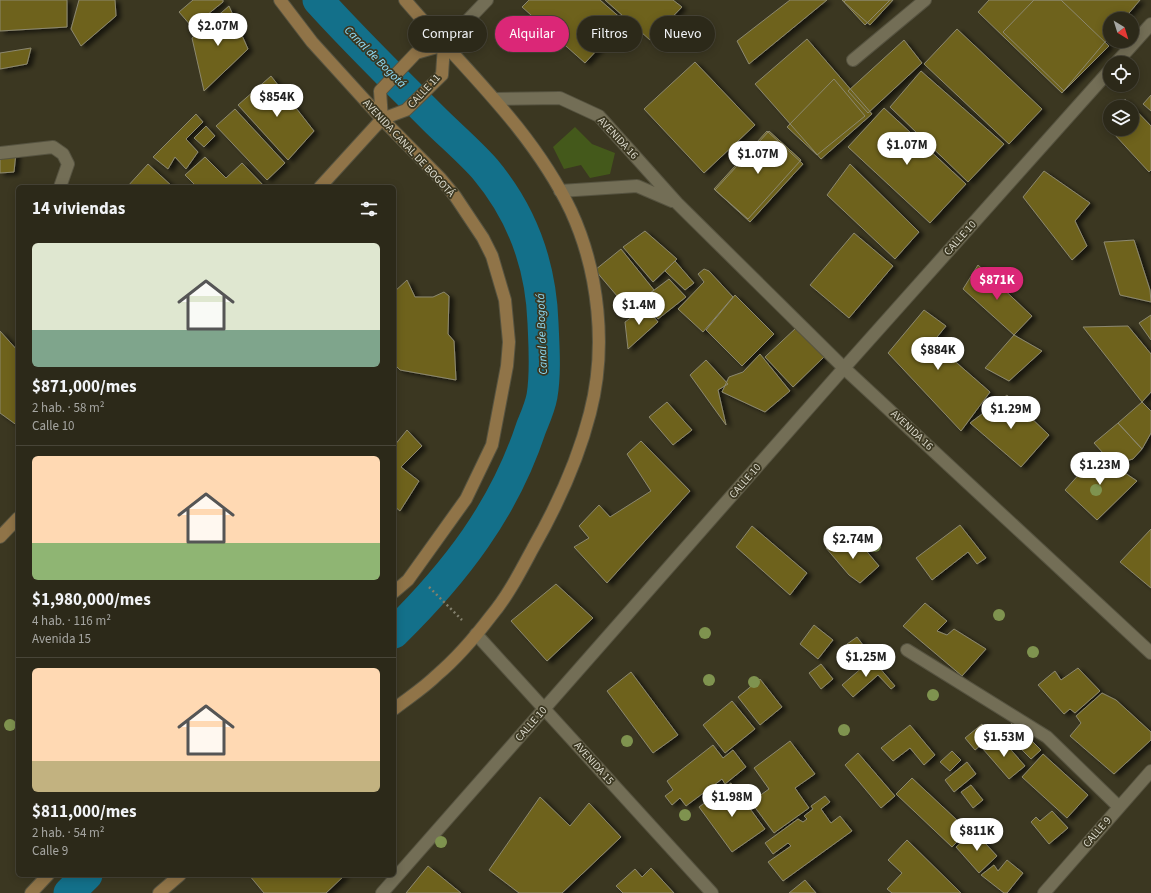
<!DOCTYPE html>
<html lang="es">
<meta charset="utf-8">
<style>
:root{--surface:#2c2919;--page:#383526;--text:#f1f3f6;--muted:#a6a6a2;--line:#484538;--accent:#db2777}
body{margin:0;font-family:"Source Sans 3",sans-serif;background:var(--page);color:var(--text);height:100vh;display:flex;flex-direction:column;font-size:15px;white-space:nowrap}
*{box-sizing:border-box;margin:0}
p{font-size:13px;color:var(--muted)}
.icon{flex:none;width:22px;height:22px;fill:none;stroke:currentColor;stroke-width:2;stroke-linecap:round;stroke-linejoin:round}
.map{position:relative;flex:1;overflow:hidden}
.panel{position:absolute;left:16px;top:185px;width:380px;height:692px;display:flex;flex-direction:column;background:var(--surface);border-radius:6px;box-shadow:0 2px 10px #0003,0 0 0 1px var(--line)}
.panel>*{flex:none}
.banner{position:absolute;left:408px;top:16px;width:380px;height:36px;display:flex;gap:8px}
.needle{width:26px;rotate:142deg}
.fabs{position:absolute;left:1103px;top:12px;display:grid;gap:8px}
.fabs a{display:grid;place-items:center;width:36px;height:36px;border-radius:50%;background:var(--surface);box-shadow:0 2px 10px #0003,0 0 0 1px var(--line);font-size:20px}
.price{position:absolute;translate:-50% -34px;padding:0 9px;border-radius:14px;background:#fff;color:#222;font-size:13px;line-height:26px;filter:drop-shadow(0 1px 2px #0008)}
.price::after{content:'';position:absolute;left:50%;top:24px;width:12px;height:9px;margin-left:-6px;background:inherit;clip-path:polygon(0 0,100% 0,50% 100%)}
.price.active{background:var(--accent);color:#fff}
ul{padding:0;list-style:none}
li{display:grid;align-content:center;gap:8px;height:212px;padding:0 16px}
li+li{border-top:1px solid var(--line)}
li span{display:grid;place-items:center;height:124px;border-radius:6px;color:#555}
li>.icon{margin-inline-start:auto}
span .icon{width:72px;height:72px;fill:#fffc;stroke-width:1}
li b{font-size:17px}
h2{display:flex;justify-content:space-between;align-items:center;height:48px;padding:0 16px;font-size:17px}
.pill{padding:0 14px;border-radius:18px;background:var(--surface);box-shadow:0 2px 10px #0003,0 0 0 1px var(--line);font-size:14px;line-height:36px}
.pill.active{background:var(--accent);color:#fff}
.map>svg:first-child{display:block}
</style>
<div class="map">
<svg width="1151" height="893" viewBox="0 0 1151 893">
<defs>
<filter id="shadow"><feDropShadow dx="4.5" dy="2.5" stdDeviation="2" flood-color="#0009"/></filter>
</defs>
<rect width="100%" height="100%" fill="#3b3721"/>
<path fill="#44591b" d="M575,127l17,17 23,9 -5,21 -20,4 -9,-13 -17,4 -11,-22z"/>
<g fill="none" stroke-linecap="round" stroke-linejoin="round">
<path stroke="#13708a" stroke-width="31" d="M318,0c37,41 76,79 115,118 17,17 36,33 52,51 37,44 56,97 58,154 1,24 3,49 -1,73 -2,11 -7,22 -11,32 -27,82 -76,145 -137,205
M69,893l18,-18"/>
</g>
<path fill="#6e621c" stroke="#8c886f" filter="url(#shadow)" d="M0,0h67v27l-67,4z
M79,0h36l1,16 -35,30 -10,-17z
M193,0h30v2l-31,25 -13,-15z
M529,0h71l24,21 -39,42 -63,-56z
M605,0h68l9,7 -32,33z
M790,0h37l-78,64 -12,-23z
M842,0h48l-25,25z
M846,0h47l-23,25 -26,-23z
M989,0h151l-16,19h-14v17l-48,57 -84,-81z
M1034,0h27l48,46 -45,45 -61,-59z
M229,6l19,43 -44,42 -12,-53z
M957,29l85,80 -33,35 -85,-80z
M807,39l65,75 -51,45 -66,-75z
M904,40l18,23 -54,50 -20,-22z
M31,48l-4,16 -27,5v-16z
M695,62l60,63 -51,48 -60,-64z
M921,71l83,73 -36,38 -78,-75z
M271,76l43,55 -26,29 -50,-55z
M834,79l31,37 -48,39 -30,-28z
M1151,95v16l-8,-7z
M1125,99l26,27v44l-2,2 -46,-50 7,-8v15h22v-22h-15z
M884,108l82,76 -36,39 -82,-76z
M235,109l50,54 -18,17 -51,-54z
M196,114l7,8 -17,17 12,13 -12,17 -11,-12 -7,12 -15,-12z
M206,126l9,10 -11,11 -10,-9z
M767,131l36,33 -53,58 -36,-33z
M769,131l32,29 -53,59 -33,-29z
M16,152l-2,20 -14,1v-20z
M205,157l21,21 16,-15 22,23 -67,1 -12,-12z
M148,164l25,23h-46z
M850,164l69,68 -24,27 -68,-64z
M1044,171l46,32 -15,18 12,25 -15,14 -49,-63z
M645,231l32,28 -24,23 -30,-35z
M854,233l39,33 -44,52 -39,-33z
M1134,240l16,50 1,12 -31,-7 -16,-53z
M621,249l33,41 -25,20 -34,-40z
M675,261l19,22 -9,7 -20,-19z
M978,265l54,51 -18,19 -51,-46z
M704,269l5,2 24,26 -30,35 -25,-23 26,-27 -6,-8z
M669,279l17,18 -28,22 -17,-19z
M407,280l8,17h18l11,-5 5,4 -1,38 6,7 2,39 -56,-10 -6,-6v-72z
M735,295l39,39 -32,32 -36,-36z
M646,307l12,15 -30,27 -3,-27z
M924,310l22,16 -13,16 57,50 -29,39 -73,-78z
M1151,315v25l-12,-17z
M1128,326l23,28v38l-9,10 -59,-75z
M797,327l27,30 -31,30 -28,-30z
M0,331l18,20v75l-18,-13z
M1014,335l28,16 -33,30 -24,-13z
M760,354l30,37 -25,21 -43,-20 7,-15 14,-5z
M706,360l22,24 -10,6 8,35 -36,-50z
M1007,395l42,40 -28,32 -51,-44z
M667,402l25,28 -19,15 -24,-28z
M1142,402l9,9v22l-9,16 -24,-26z
M1118,423l24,26 -9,10 -20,5 -19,-21z
M407,430l15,16 -21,21 18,14 -19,30 -6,-5v-60z
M641,441l49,50 -83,92 -33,-36 15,-9 -10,-12 20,-21 11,12 41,-26 -24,-37z
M1097,454l40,27 -40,39 -32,-30z
M960,525l26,33 -9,6 -9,-12 -36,28 -16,-22z
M752,526l55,47 -17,22 -54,-48z
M1151,529v59l-31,-26z
M840,535l16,18 7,-6 16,19 -19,17 -11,-8 -23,-27z
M556,584l37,34 -46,43 -36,-40z
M925,603l22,18 -10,10 10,4 7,-6 32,20 -24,27 -59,-50z
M814,625l19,15 -15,19 -18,-15z
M857,637l12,16 -10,7 -12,-16z
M872,659l23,27 -4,3 -13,-14 -25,22 -11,-12z
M821,664l12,15 -12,10 -12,-16z
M1078,668l22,23 -25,22 -5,-4 -6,5 -26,-29 17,-14 6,9z
M631,672l47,63 -25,18 -46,-62z
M760,679l22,28 -22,18 -22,-28z
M1102,693l14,7 35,32v8l-37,34 -44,-38 11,-13 -5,-7z
M732,701l23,28 -30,24 -22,-28z
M1013,722l28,28 -10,9 -27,-27z
M982,724l10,12 -17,14 -10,-12z
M910,725l25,30 -11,10 -14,-17 -17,13 -12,-13z
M999,736l26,30 -16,13 -26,-30z
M790,741l25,33 -20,14 14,20 -35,25 -23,-31 18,-13 -15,-21z
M713,745l10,13 10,-8 13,17 -21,17 -3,-5 -36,27 -6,-8 -8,7 -7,-9 8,-6 -6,-9z
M952,751l9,9 -11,11 -10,-9z
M858,753l37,43 -14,12 -36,-43z
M1043,754l45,41 -21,23 -45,-41z
M967,762l9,12 -22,18 -9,-12z
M912,778l46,43 -7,7 10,10 -9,9 -56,-53z
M731,783l34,46 -33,23 -33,-45z
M971,785l12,15 -10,8 -12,-16z
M825,796l5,6 -9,7 10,14 9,-7 12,15 -69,50 -15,-19 23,-16 -3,-3 -15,11 -8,-11 33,-24 5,3 4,-3 -3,-3 9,-7 -2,-3z
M540,797l30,29 19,-23 32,34 -59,56h-43l-30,-23z
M1052,811l16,17 -19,16 -18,-22 5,-5 4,4z
M974,831l23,25 -18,17 -23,-26z
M907,840l54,53h-69l-5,-4 15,-16 -14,-13z
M1007,860l16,13 -16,20h-3l-23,-18 13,-10 4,6z
M428,866l33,27h-55z
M651,868l23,25h-51l-7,-7 19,-17 7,8z
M249,875h96l-19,18h-62z
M805,880l11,13h-27z"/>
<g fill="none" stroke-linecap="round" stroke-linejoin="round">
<g stroke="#565340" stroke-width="14">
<path id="lane" d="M0,153l53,-6 10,7 5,10 -8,23"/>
</g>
<g stroke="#565340" stroke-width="14">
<path id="street" d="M444,45l43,-45
M853,60l72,-60
M1116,63l35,-39
M495,99l65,-1 39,18 78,87 167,165 307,285
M560,191l77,-5 35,15
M476,634l236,259
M907,650l140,87 72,70
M382,893l462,-525 266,-298
M1044,893l107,-122"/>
</g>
<g stroke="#565340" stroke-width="14">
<path id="secondary" d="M280,0l32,42 70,77 59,60 14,17 28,42 9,18 13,44 4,42 -2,24 -15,79 -26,54 -58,81 -14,12
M320,187l62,-68 24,-9 36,-35 2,-30 -28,8 -36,38 2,28
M0,537l18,-19
M394,709c14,-11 30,-21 43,-34 20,-17 38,-38 54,-59 17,-20 29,-44 42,-68 24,-42 45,-88 57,-135 17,-65 9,-141 -19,-202 -39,-82 -108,-143 -166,-211
M31,893l17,-18
M159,893l21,-18"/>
</g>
<path stroke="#827f6c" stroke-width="2.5" stroke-dasharray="2 3" stroke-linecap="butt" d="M429,587l33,33"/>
<use href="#lane" stroke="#736e56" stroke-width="12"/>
<use href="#street" stroke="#736e56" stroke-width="12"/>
<use href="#secondary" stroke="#907448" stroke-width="12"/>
</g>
<g fill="#7f934f">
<circle cx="1096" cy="490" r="6"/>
<circle cx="875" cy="546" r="6"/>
<circle cx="999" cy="615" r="6"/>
<circle cx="705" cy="633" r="6"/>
<circle cx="1033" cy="652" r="6"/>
<circle cx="709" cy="680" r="6"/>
<circle cx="754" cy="682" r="6"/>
<circle cx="933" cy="695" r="6"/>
<circle cx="10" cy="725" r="6"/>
<circle cx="844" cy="730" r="6"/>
<circle cx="627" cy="741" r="6"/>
<circle cx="685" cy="815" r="6"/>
<circle cx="441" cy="842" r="6"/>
</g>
<g text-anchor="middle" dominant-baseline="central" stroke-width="3.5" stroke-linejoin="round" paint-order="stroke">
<g font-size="11" fill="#dcdacc" stroke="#3b3721">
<text transform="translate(424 91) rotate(-47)">CALLE 11</text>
<text transform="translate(618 138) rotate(47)">AVENIDA 16</text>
<text transform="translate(409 148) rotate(47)">AVENIDA CANAL DE BOGOTÁ</text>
<text transform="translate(960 238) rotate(-48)">CALLE 10</text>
<text transform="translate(912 430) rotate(43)">AVENIDA 16</text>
<text transform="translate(745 481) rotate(-49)">CALLE 10</text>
<text transform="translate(531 724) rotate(-49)">CALLE 10</text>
<text transform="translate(594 763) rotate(48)">AVENIDA 15</text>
<text transform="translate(1097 832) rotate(-49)">CALLE 9</text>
</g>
<g font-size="12" font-style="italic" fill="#90ddf8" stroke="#3b3721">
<text transform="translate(375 57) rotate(45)">Canal de Bogotá</text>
<text transform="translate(542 334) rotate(-92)">Canal de Bogotá</text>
</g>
</g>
</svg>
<div class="fabs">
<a><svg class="needle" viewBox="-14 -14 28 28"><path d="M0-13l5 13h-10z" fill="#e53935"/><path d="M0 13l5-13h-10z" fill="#a6a6a2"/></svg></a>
<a><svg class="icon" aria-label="locate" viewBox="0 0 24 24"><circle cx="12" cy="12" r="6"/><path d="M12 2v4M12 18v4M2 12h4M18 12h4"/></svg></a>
<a><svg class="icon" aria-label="layers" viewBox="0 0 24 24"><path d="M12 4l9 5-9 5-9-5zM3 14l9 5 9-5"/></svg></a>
</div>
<b class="price" style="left:218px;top:47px">$2.07M</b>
<b class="price" style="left:277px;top:118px">$854K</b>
<b class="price" style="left:907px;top:166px">$1.07M</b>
<b class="price" style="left:758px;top:175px">$1.07M</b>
<b class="price active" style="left:997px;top:301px">$871K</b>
<b class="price" style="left:639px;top:326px">$1.4M</b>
<b class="price" style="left:938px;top:371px">$884K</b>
<b class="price" style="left:1011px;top:430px">$1.29M</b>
<b class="price" style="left:1100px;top:486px">$1.23M</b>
<b class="price" style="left:853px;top:560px">$2.74M</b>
<b class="price" style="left:866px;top:678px">$1.25M</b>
<b class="price" style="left:1004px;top:758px">$1.53M</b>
<b class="price" style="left:732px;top:818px">$1.98M</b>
<b class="price" style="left:977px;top:852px">$811K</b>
<div class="banner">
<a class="pill">Comprar</a>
<a class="pill active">Alquilar</a>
<a class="pill">Filtros</a>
<a class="pill">Nuevo</a>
</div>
<section class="panel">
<h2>14 viviendas<svg class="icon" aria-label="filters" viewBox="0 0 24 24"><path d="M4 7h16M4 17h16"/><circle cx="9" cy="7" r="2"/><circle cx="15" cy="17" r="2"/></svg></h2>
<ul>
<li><span style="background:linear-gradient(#dfe7d0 70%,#7fa58c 0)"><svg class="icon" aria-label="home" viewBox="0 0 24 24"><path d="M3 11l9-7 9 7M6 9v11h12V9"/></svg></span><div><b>$871,000/mes</b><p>2 hab. · 58 m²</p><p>Calle 10</p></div></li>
<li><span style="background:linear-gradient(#ffd9b3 70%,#8fb573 0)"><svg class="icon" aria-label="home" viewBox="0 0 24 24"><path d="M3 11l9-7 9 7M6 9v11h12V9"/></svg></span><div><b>$1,980,000/mes</b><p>4 hab. · 116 m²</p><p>Avenida 15</p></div></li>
<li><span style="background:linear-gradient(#ffd9b3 75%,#c2b280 0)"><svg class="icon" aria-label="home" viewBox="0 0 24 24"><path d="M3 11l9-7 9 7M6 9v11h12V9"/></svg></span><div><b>$811,000/mes</b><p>2 hab. · 54 m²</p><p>Calle 9</p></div></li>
</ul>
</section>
</div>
